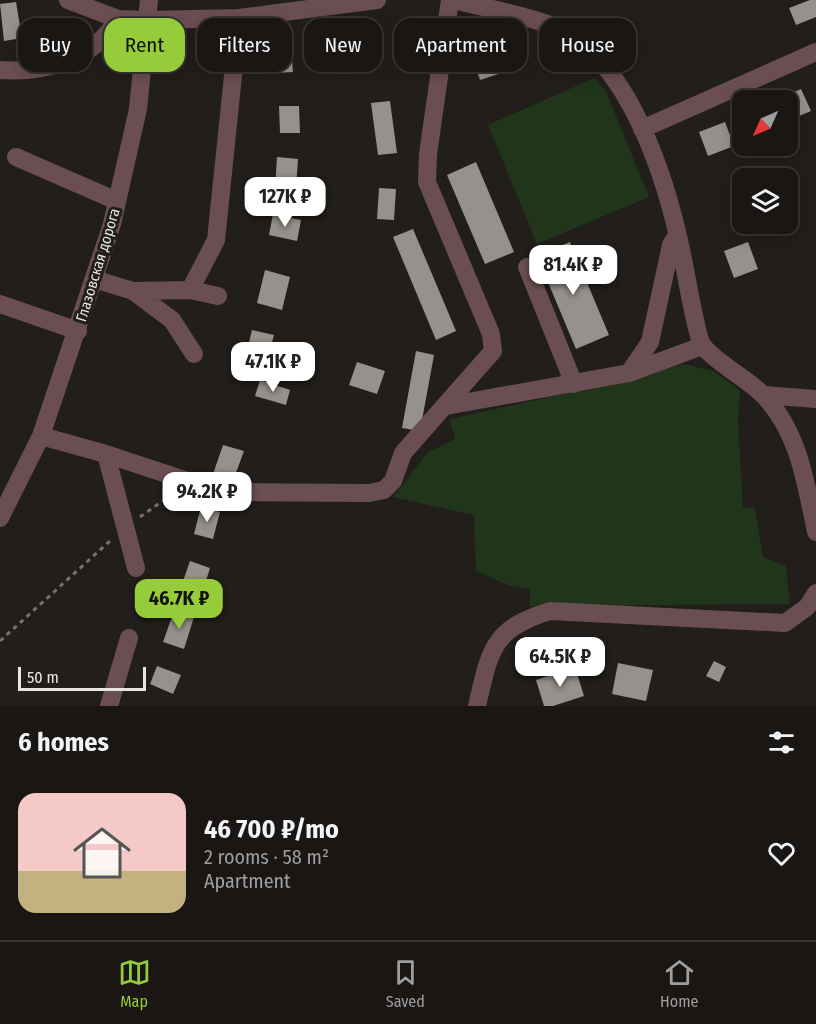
<!DOCTYPE html>
<meta charset="utf-8">
<style>
:root{--surface:#191614;--page:#221f1d;--text:#f1f3f6;--muted:#9f9fa0;--line:#373534;--accent:#96cc3a}
body{margin:0;font-family:"Fira Sans Condensed",sans-serif;background:var(--page);color:var(--text);height:100vh;display:flex;flex-direction:column;font-size:22px;white-space:nowrap}
*{box-sizing:border-box;margin:0}
p{font-size:20px;color:var(--muted)}
.icon{flex:none;width:33px;height:33px;fill:none;stroke:currentColor;stroke-width:2;stroke-linecap:round;stroke-linejoin:round}
.map{position:relative;height:706px;overflow:hidden}
.sheet{display:flex;flex-direction:column;background:var(--surface);flex:1}
.sheet>*{flex:none}
.hud{position:absolute;left:18px;top:18px;width:780px;height:54px;display:flex;gap:12px}
.needle{width:39px;rotate:225deg}
.buttons{position:absolute;left:732px;top:90px;display:grid;gap:12px}
.buttons a{display:grid;place-items:center;width:66px;height:66px;border-radius:12px;background:var(--surface);box-shadow:0 3px 15px #0003,0 0 0 2px var(--line);font-size:30px}
.scale{position:absolute;left:18px;bottom:15px;width:128px;box-sizing:border-box;padding-left:6px;border:3px solid #e8e6e4;border-top:0;font-size:16px;line-height:21px;white-space:nowrap;color:#e8e6e4;-webkit-text-stroke:4px #211e1b;paint-order:stroke}
.price{position:absolute;translate:-50% -51px;padding:0 14px;border-radius:12px;background:#fff;color:#222;font-size:20px;line-height:39px;filter:drop-shadow(0 2px 3px #0008)}
.price::after{content:'';position:absolute;left:50%;top:36px;width:18px;height:14px;margin-left:-9px;background:inherit;clip-path:polygon(0 0,100% 0,50% 100%)}
.price.on{background:var(--accent);color:#111}
ul{padding:0;list-style:none}
li{display:flex;align-items:center;gap:18px;height:150px;padding:0 18px}
li span{display:grid;place-items:center;flex:none;width:168px;height:120px;border-radius:18px;color:#555}
li>.icon{margin-inline-start:auto}
span .icon{width:72px;height:72px;fill:#fffc;stroke-width:1}
li b{font-size:26px}
h2{display:flex;justify-content:space-between;align-items:center;height:72px;padding:0 18px;font-size:26px}
.tag{padding:0 21px;border-radius:18px;background:var(--surface);box-shadow:0 3px 15px #0003,0 0 0 2px var(--line);font-size:21px;line-height:54px}
.tag.on{background:var(--accent);color:#111}
.tabs{display:flex;justify-content:space-around;align-items:center;height:84px;border-top:2px solid var(--line);background:var(--surface);font-size:16px;color:var(--muted)}
.tabs a{display:grid;justify-items:center;gap:3px}
.tabs .on{color:var(--accent)}
.map>svg:first-child{display:block}
</style>
<div class="map">
<svg width="816" height="706" viewBox="0 0 816 706">
<rect width="100%" height="100%" fill="#211e1b"/>
<path fill="#20351a" d="M594,78l12,13 43,106 -112,47 -49,-119z
M684,364l30,7 26,20 -2,29 5,88h12l8,49 23,9 4,38 -260,2v-17l-22,-4 -32,-14 -2,-56 -81,-18 34,-44 28,-14 -5,-20 123,-27z"/>
<path fill="#95918c" d="M810,0h6v17l-20,8 -7,-17z
M16,2l6,36 -18,3 -4,-37z
M496,25l15,45 -31,10 -15,-45z
M291,47l2,25 -17,1 -2,-25z
M801,89l10,22 -19,8 -4,-19 -5,-3z
M390,101l7,52 -19,2 -7,-52z
M279,106h20l1,27h-20z
M725,122l9,24 -26,10 -9,-24z
M277,157l21,2 -2,30 -21,-1z
M476,162l38,90 -29,12 -38,-89z
M379,188l17,1 -2,31 -17,-1z
M273,214l28,6 -4,21 -28,-6z
M413,229l43,102 -20,9 -43,-103z
M570,242l39,93 -33,14 -39,-93z
M748,242l10,27 -24,9 -10,-27z
M265,270l25,7 -8,33 -25,-7z
M252,330l22,5 -8,29 -21,-5z
M416,351l18,4 -14,76 -18,-3z
M357,362l28,9 -8,23 -28,-9z
M260,380l30,10 -4,15 -31,-9z
M223,445l21,6 -11,30 -20,-7z
M201,507l19,5 -7,27 -19,-5z
M190,561l20,7 -8,26 -21,-7z
M174,611l20,6 -10,32 -21,-7z
M714,661l12,6 -7,15 -13,-6z
M618,663l35,7 -7,31 -34,-7z
M157,666l24,9 -8,19 -23,-10z
M575,667l9,29 -31,10h-9l-8,-26z"/>
<g fill="none" stroke-linecap="round" stroke-linejoin="round">
<path stroke="#757270" stroke-width="3" stroke-dasharray="4.5 4.5" stroke-linecap="butt" d="M140,517l31,-22
M0,641l111,-101"/>
<path stroke="#6b4e53" stroke-width="18" d="M68,0l50,19 31,1 90,-2 138,-18
M455,0c32,9 69,14 100,27 75,32 112,155 127,227 3,14 15,85 21,92 13,17 44,32 60,49 36,36 43,89 53,137
M0,70c45,3 93,-10 118,-51
M642,129l174,-77
M16,157l101,44
M527,267l47,117
M94,279l39,12 57,-1 28,6
M190,290l26,-50 23,-222
M133,291l39,29 22,34
M0,304l78,27
M629,373l21,-31 21,-97 6,-10
M764,395l52,4
M446,406l183,-33 73,-27
M41,436l65,18 115,38 148,1 15,-3 9,-9 10,-28 90,-102 -2,-17 -64,-152 1,-28 22,-154
M106,454l30,114
M0,518l41,-82 71,-212 26,-115 11,-109
M109,706l20,-68
M477,706c13,-55 14,-77 73,-95l235,12 22,-16 9,-14"/>
</g>
<g text-anchor="middle" dominant-baseline="central" stroke-width="6" stroke-linejoin="round" paint-order="stroke">
<g font-size="15" fill="#e8e6e4" stroke="#211e1b">
<text transform="translate(98 265) rotate(-73)">Глазовская дорога</text>
</g>
</g>
</svg>
<div class="buttons">
<a><svg class="needle" viewBox="-14 -14 28 28"><path d="M0-13l5 13h-10z" fill="#e53935"/><path d="M0 13l5-13h-10z" fill="#9f9fa0"/></svg></a>
<a><svg class="icon" aria-label="layers" viewBox="0 0 24 24"><path d="M12 4l9 5-9 5-9-5zM3 14l9 5 9-5"/></svg></a>
</div>
<div class="scale">50 m</div>
<b class="price" style="left:285px;top:228px">127K ₽</b>
<b class="price" style="left:573px;top:296px">81.4K ₽</b>
<b class="price" style="left:273px;top:393px">47.1K ₽</b>
<b class="price" style="left:207px;top:523px">94.2K ₽</b>
<b class="price on" style="left:179px;top:630px">46.7K ₽</b>
<b class="price" style="left:560px;top:688px">64.5K ₽</b>
<div class="hud">
<a class="tag">Buy</a>
<a class="tag on">Rent</a>
<a class="tag">Filters</a>
<a class="tag">New</a>
<a class="tag">Apartment</a>
<a class="tag">House</a>
</div>
</div>
<section class="sheet">
<h2>6 homes<svg class="icon" aria-label="filters" viewBox="0 0 24 24"><path d="M4 7h16M4 17h16"/><circle cx="9" cy="7" r="2"/><circle cx="15" cy="17" r="2"/></svg></h2>
<ul>
<li><span style="background:linear-gradient(#f6c9c9 65%,#c2b280 0)"><svg class="icon" aria-label="home" viewBox="0 0 24 24"><path d="M3 11l9-7 9 7M6 9v11h12V9"/></svg></span><div><b>46 700 ₽/mo</b><p>2 rooms · 58 m²</p><p>Apartment</p></div><svg class="icon" aria-label="heart" viewBox="0 0 24 24"><path d="M12 20l-8-8c-3-5 5-10 8-4 3-6 11-1 8 4z"/></svg></li>
</ul>
</section>
<nav class="tabs">
<a class="on"><svg class="icon" aria-label="map" viewBox="0 0 24 24"><path d="M3 6l6-2 6 2 6-2v14l-6 2-6-2-6 2zM9 4v14M15 6v14"/></svg>Map</a>
<a><svg class="icon" aria-label="saved" viewBox="0 0 24 24"><path d="M7 4h10v16l-5-4-5 4z"/></svg>Saved</a>
<a><svg class="icon" aria-label="home" viewBox="0 0 24 24"><path d="M3 11l9-7 9 7M6 9v11h12V9"/></svg>Home</a>
</nav>
